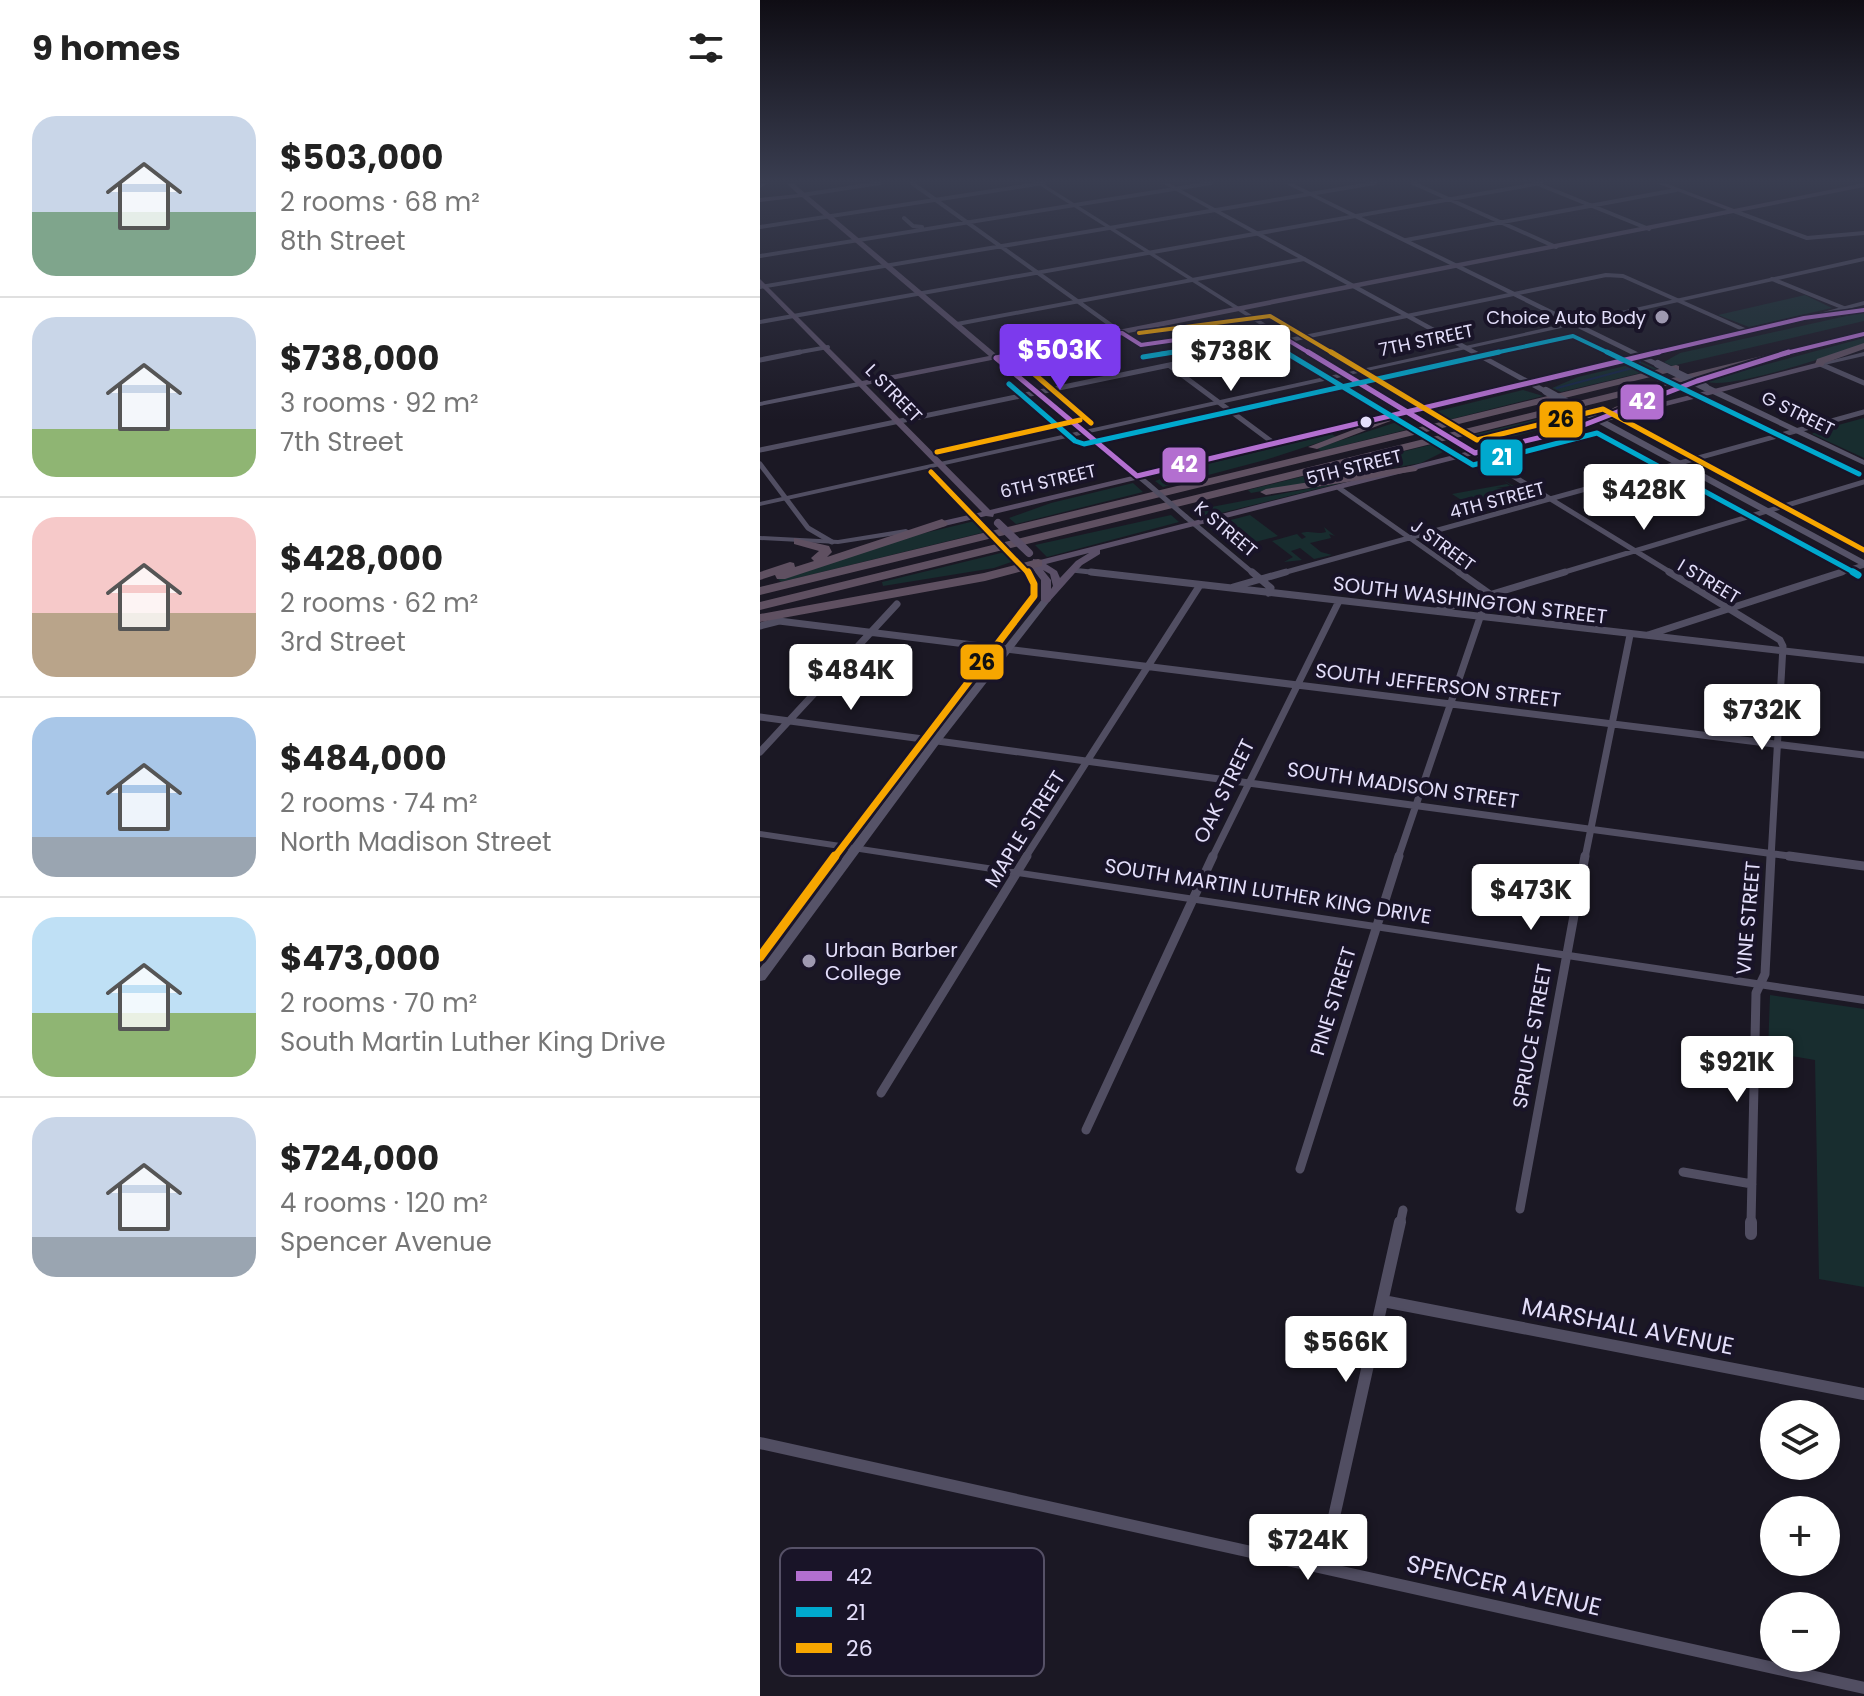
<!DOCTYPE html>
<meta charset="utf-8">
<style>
:root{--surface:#fff;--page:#f2f2f2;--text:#222;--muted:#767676;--line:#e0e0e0;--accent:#7c3aed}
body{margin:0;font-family:Poppins,sans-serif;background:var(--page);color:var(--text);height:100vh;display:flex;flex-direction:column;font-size:30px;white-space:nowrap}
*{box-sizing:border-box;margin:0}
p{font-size:26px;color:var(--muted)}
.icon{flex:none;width:44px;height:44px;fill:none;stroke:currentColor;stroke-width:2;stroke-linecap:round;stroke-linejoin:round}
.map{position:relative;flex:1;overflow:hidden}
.panel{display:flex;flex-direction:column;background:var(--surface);width:760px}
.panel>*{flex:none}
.buttons{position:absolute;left:1000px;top:1400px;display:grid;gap:16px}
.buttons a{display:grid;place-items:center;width:80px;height:80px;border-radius:50%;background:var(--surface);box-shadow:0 4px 12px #0003;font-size:40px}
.price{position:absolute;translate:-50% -68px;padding:0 18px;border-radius:8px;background:#fff;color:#222;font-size:26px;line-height:52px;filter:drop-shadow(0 2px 4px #0008)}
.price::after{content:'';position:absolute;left:50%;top:48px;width:24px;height:18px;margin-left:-12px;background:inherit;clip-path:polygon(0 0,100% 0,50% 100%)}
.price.current{background:var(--accent);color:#fff}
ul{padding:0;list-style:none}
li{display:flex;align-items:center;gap:24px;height:200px;padding:0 32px}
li+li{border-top:2px solid var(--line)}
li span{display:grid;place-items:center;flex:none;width:224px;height:160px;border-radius:24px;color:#555}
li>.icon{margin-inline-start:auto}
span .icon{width:96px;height:96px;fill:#fffc;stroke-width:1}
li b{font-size:34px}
h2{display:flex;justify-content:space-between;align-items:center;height:96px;padding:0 32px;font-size:34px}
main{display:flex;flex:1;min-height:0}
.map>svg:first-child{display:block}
</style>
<main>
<section class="panel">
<h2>9 homes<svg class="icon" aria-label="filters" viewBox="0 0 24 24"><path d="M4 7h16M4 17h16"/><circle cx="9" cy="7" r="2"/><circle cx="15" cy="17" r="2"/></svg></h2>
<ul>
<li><span style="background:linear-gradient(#c9d6e8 60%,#7fa58c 0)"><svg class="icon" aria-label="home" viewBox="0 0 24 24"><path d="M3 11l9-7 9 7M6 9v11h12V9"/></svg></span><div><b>$503,000</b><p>2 rooms · 68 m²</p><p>8th Street</p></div></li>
<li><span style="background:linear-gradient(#c9d6e8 70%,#8fb573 0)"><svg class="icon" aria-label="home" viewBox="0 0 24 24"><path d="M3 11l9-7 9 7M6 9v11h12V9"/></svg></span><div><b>$738,000</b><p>3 rooms · 92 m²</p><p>7th Street</p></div></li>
<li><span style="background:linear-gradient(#f6c9c9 60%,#b9a48a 0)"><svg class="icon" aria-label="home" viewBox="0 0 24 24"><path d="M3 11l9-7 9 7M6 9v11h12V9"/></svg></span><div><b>$428,000</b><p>2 rooms · 62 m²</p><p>3rd Street</p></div></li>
<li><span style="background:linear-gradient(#a9c7e8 75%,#9aa5b1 0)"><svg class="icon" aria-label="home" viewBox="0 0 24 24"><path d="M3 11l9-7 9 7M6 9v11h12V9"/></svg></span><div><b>$484,000</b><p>2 rooms · 74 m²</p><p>North Madison Street</p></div></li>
<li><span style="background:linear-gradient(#bfe0f5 60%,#8fb573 0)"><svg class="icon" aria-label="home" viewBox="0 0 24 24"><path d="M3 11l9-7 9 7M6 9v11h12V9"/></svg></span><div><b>$473,000</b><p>2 rooms · 70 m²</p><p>South Martin Luther King Drive</p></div></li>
<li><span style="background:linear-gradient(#c9d6e8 75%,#9aa5b1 0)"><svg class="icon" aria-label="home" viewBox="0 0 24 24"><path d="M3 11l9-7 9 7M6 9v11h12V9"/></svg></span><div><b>$724,000</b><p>4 rooms · 120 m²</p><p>Spencer Avenue</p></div></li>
</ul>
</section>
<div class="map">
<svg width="1104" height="1696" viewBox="0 0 1104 1696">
<rect width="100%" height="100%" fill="#1b1824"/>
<path fill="#182d2f" d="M1045,295l27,13 -83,19 -31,-12z
M1104,312v9l-192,45 -8,-4 16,-9z
M1104,338v7c-28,8 -137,47 -159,36z
M882,362l15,7 -96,23 -9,-4 26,-11z
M763,390l20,6 -103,26 -11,-7 1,-2z
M809,411l13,7 -95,26 -23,-7z
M1104,418v40l-52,-24 4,-3z
M643,420l14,7 -96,24 -4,-3z
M572,434l4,3 -71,23 -102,27 -8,-6 36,-13z
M682,442l9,6 -30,15 -170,30 -3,-3z
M743,480l25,14 -3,2 7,4 -46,12 16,-6 -15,3 -7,-8 -14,2 -14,-9 55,-10 3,2 -14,2 19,1 10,6z
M589,481l-148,37 -11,-7z
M373,483l10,9 -127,32 -7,-6 42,-15z
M411,515l8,7 -132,35 -12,-12z
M490,515l28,21 -45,12 -24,-20 8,4 -6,-7z
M219,520l10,11 -208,51 -3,-3 126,-41z
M564,527l11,9 -6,-2 2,4 -21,5 11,9 11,3 -18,4 -14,-11 -9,3 11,9 -18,2 9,-5 -21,-16 25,-7 5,5 4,-2 -5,-4c11,-3 15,2 25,-1z
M249,551l8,9 -23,8 -111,18 -1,-4z
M1010,995l94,14v278l-45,-8 -4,-219 -47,-8z"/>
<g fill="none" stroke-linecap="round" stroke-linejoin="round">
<path stroke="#182748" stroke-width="2" d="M797,388l83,-22v-4
M720,440l69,-18 10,4"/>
<path stroke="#514e62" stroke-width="4" d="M152,183l210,150
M653,183l143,64
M778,184l111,45
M42,195l78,-12
M974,211l73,27 57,-5
M144,218l9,8 9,1
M0,227l284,-44
M646,240l270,-50
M0,256l451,-73
M1012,279l72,29
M0,287l615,-104
M0,322l781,-139
M197,324l347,-65
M29,354l39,-7
M462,354l384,-79 17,1 124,55"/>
<path stroke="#514e62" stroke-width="5" d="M236,358l153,127
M0,360l40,-8
M1060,364l44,19
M410,366l105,78
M649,412l15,9
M699,443l214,131
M0,450l472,-98
M0,464l48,64 24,14
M579,488l122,86
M426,517l68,57
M312,570l37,4
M519,574l585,-162
M798,574l306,-92
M1076,574l28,-9"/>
<path stroke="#514e62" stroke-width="7" d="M331,572l773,88
M492,572l19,16 -3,5
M699,572l69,49
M909,572l111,68 3,6 -12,212
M473,587l53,-15
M676,611l129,-39
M0,626l19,-5 1085,134
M888,635l194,-63
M0,717l1044,141
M0,752l137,-148
M265,858l175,-273
M452,858l127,-257
M638,858l90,-264
M825,858l45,-223"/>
<path stroke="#514e62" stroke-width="9" d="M1029,856l75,10
M121,1093l146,-237
M326,1130l127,-274
M540,1169l99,-313
M923,1172l69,12
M760,1209l65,-353
M640,1224l3,-14
M991,1224l5,-231 9,-19 6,-118"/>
<path stroke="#514e62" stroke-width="12" d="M991,1234v-12
M623,1301l481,93
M0,1443l1104,245
M563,1566l77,-344"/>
<path fill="#514e62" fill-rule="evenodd" d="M276,183h6l302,190 520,-116v4l-515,114 51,33 11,3 1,1 -3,2 -13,-4 -54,-33 -582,129v-4l578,-128z
M1104,301v4l-60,15 -3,-2z
M1104,352v4l-44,10 -3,-2z
M146,529l4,2 -1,2 -71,11 -78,-4v-4l78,4z
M0,831l1104,165v8l-1104,-167z"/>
<path fill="#565368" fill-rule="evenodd" d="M402,183h7l381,208 -7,2z
M524,183h8l370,181 -7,2z
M103,381h3v4l-106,21v-4z
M942,385h6l156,75v5l-162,-76z
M821,410h6l277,150v7l-283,-153z
M286,597l5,3 -2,2 -108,139 -176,239 -5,1v-13l173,-231 110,-139z"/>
<path fill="#5a4f67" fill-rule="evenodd" d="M8,183l-8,5 1,-5z
M26,183h7l203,171 731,-144 -71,-27h9l69,26 130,-26v4l-998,198 124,125 814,-194 3,2 -813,196 -1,3 -7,-1 -54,13 -3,-1v-4l53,-12 -222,-227v-6l102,102 127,-25 -187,-159 -42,5v-4l38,-4z
M1060,362h3v4l-723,184v4l-18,11 -33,37 -3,1 -5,-3v-20l-9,-12 1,-9 7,1zM329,553l-13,8 -16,17 -3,-7 -11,-7zM283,570l7,4 3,12 -2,3v-9z"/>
<path fill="#5f5061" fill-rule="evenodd" d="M1104,307v6l-60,8 -5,-3z
M1104,331v6l-1104,273v-8z
M1104,343v6l-39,14 -2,3 -8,-2 2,-5z
M916,365l3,1v4l-919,225v-8z
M907,388l5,3 -1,2 -48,18 -20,11 -9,-2 21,-13z
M645,410l9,2 -97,37 -9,-2z
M652,466l6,3 -2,2 -150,24 -6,-3 6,-3z
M182,519l6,4 -2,3 -161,53h-8l-2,-4 -15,5v-8l30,-10 4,1 1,4 19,-6 -3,-3 8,-7 -25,-7v-6l35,8 3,6 -5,5z
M278,559l4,1v6l-57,15 -225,41v-8l224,-41z"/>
<path stroke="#514e62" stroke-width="5" d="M664,421l35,22
M389,485l37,32"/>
<path stroke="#565368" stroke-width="8" d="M898,364l47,23
M786,391l38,21"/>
<path stroke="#5a4f67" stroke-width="8" d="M238,523l31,30"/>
<g stroke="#191428" stroke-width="7">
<path id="bus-1-far1" d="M254,354l108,-21 19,12 125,-18 45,27
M890,354l154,-36 60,-8
M1022,354l82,-20"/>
</g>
<g stroke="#191428" stroke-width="9">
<path id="bus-1" d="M548,352l167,101 96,-23 126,-49 92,-29
M236,358l28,-6
M236,358l141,118 522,-124"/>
</g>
<g stroke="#191428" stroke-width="7">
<path id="bus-2-far2" d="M400,354l103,-15 26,15
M730,354l83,-18 38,18"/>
</g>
<g stroke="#191428" stroke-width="9">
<path id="bus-2-far1" d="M525,352l188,113 124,-32 260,141
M847,352l252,122
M383,357l31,-5
M249,384l66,57 9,3 415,-92"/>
</g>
<g stroke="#191428" stroke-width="12">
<path id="bus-2" d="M1093,572l5,3"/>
</g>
<g stroke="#191428" stroke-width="7">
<path id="bus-3-far3" d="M379,333l131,-17 64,38"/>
</g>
<g stroke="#191428" stroke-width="9">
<path id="bus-3-far2" d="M571,352l146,88 126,-31 261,141
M265,366l66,57
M177,452l143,-32
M171,472l98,102"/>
</g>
<g stroke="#191428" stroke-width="12">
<path id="bus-3-far1" d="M74,858l200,-262v-12l-6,-12"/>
</g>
<g stroke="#191428" stroke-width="15">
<path id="bus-3" d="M0,957l75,-101"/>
</g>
<use href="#bus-1-far1" stroke="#b36fd0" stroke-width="4"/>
<use href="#bus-1" stroke="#b36fd0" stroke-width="5"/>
<use href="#bus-2-far2" stroke="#00a9ce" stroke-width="4"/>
<use href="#bus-2-far1" stroke="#00a9ce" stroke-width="5"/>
<use href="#bus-2" stroke="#00a9ce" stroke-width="7"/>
<use href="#bus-3-far3" stroke="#f7a600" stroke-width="4"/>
<use href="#bus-3-far2" stroke="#f7a600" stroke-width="5"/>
<use href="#bus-3-far1" stroke="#f7a600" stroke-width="7"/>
<use href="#bus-3" stroke="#f7a600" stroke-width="9"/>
</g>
<linearGradient id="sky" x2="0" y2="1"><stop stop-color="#0f0d14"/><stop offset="0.43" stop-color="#393d50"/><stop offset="1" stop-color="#393d50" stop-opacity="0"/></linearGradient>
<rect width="1104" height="421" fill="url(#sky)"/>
<g fill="#9e99b0" stroke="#191428" stroke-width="3">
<circle cx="902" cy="317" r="8"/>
<circle cx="49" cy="961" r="8"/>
</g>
<circle fill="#e4dffb" stroke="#191428" stroke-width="3" cx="606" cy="422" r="7"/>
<g text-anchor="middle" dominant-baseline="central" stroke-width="8" stroke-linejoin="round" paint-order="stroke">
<g font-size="18" fill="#e4dffb" stroke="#191428" text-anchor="end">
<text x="886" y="317">Choice Auto Body</text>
</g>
<g font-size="18" fill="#e4dffb" stroke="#191428">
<text transform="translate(666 340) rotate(-12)">7TH STREET</text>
<text transform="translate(134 393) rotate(46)">L STREET</text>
<text transform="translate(1038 413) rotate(26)">G STREET</text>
<text transform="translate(594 467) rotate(-14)">5TH STREET</text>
<text transform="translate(288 481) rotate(-13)">6TH STREET</text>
<text transform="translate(737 500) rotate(-15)">4TH STREET</text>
<text transform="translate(466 529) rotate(40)">K STREET</text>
<text transform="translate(683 545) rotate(36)">J STREET</text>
<text transform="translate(949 581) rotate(31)">I STREET</text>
</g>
<g font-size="20" fill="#e4dffb" stroke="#191428">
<text transform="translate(710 600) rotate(7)">SOUTH WASHINGTON STREET</text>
<text transform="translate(678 685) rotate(7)">SOUTH JEFFERSON STREET</text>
<text transform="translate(643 785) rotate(8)">SOUTH MADISON STREET</text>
<text transform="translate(464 791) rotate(-64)">OAK STREET</text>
<text transform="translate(265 829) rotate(-58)">MAPLE STREET</text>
<text transform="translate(508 891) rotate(9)">SOUTH MARTIN LUTHER KING DRIVE</text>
<text transform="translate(988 918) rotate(-85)">VINE STREET</text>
<text transform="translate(573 1001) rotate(-73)">PINE STREET</text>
<text transform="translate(772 1036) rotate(-80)">SPRUCE STREET</text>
</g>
<g font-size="20" fill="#e4dffb" stroke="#191428" text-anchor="start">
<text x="65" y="950">Urban Barber<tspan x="65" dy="23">College</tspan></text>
</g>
<g font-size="24" fill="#e4dffb" stroke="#191428">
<text transform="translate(868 1326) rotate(11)">MARSHALL AVENUE</text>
<text transform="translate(744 1585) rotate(13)">SPENCER AVENUE</text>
</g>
</g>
<rect x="20" y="1548" width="264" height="128" rx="12" fill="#191428" stroke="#565167" stroke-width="2"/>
<rect x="36" y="1571" width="36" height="10" fill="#b36fd0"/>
<rect x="36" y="1607" width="36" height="10" fill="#00a9ce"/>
<rect x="36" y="1643" width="36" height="10" fill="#f7a600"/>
<g font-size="22" fill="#e4dffb">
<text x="86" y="1584">42</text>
<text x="86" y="1620">21</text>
<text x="86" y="1656">26</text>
</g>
<g stroke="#191428" stroke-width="3">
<rect x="859" y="383" width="46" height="38" rx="8" fill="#b36fd0"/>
<rect x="778" y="400" width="46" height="39" rx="8" fill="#f7a600"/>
<rect x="719" y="438" width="45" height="39" rx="8" fill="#00a9ce"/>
<rect x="401" y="446" width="46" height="38" rx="8" fill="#b36fd0"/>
<rect x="199" y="643" width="46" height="38" rx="8" fill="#f7a600"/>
</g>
<g font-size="22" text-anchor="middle" font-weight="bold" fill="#fff">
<text x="882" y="409">42</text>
<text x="742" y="465">21</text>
<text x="424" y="472">42</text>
</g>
<g font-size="22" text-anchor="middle" font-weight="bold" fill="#111">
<text x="801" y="427">26</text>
<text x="222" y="670">26</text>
</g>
</svg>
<div class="buttons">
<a><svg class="icon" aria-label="layers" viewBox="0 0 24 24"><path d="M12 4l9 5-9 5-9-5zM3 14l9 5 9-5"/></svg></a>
<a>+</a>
<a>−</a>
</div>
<b class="price current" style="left:300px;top:392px">$503K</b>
<b class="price" style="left:471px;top:393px">$738K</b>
<b class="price" style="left:884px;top:532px">$428K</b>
<b class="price" style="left:91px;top:712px">$484K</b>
<b class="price" style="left:1002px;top:752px">$732K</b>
<b class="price" style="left:771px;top:932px">$473K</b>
<b class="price" style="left:977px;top:1104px">$921K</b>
<b class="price" style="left:586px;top:1384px">$566K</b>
<b class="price" style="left:548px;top:1582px">$724K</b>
</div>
</main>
